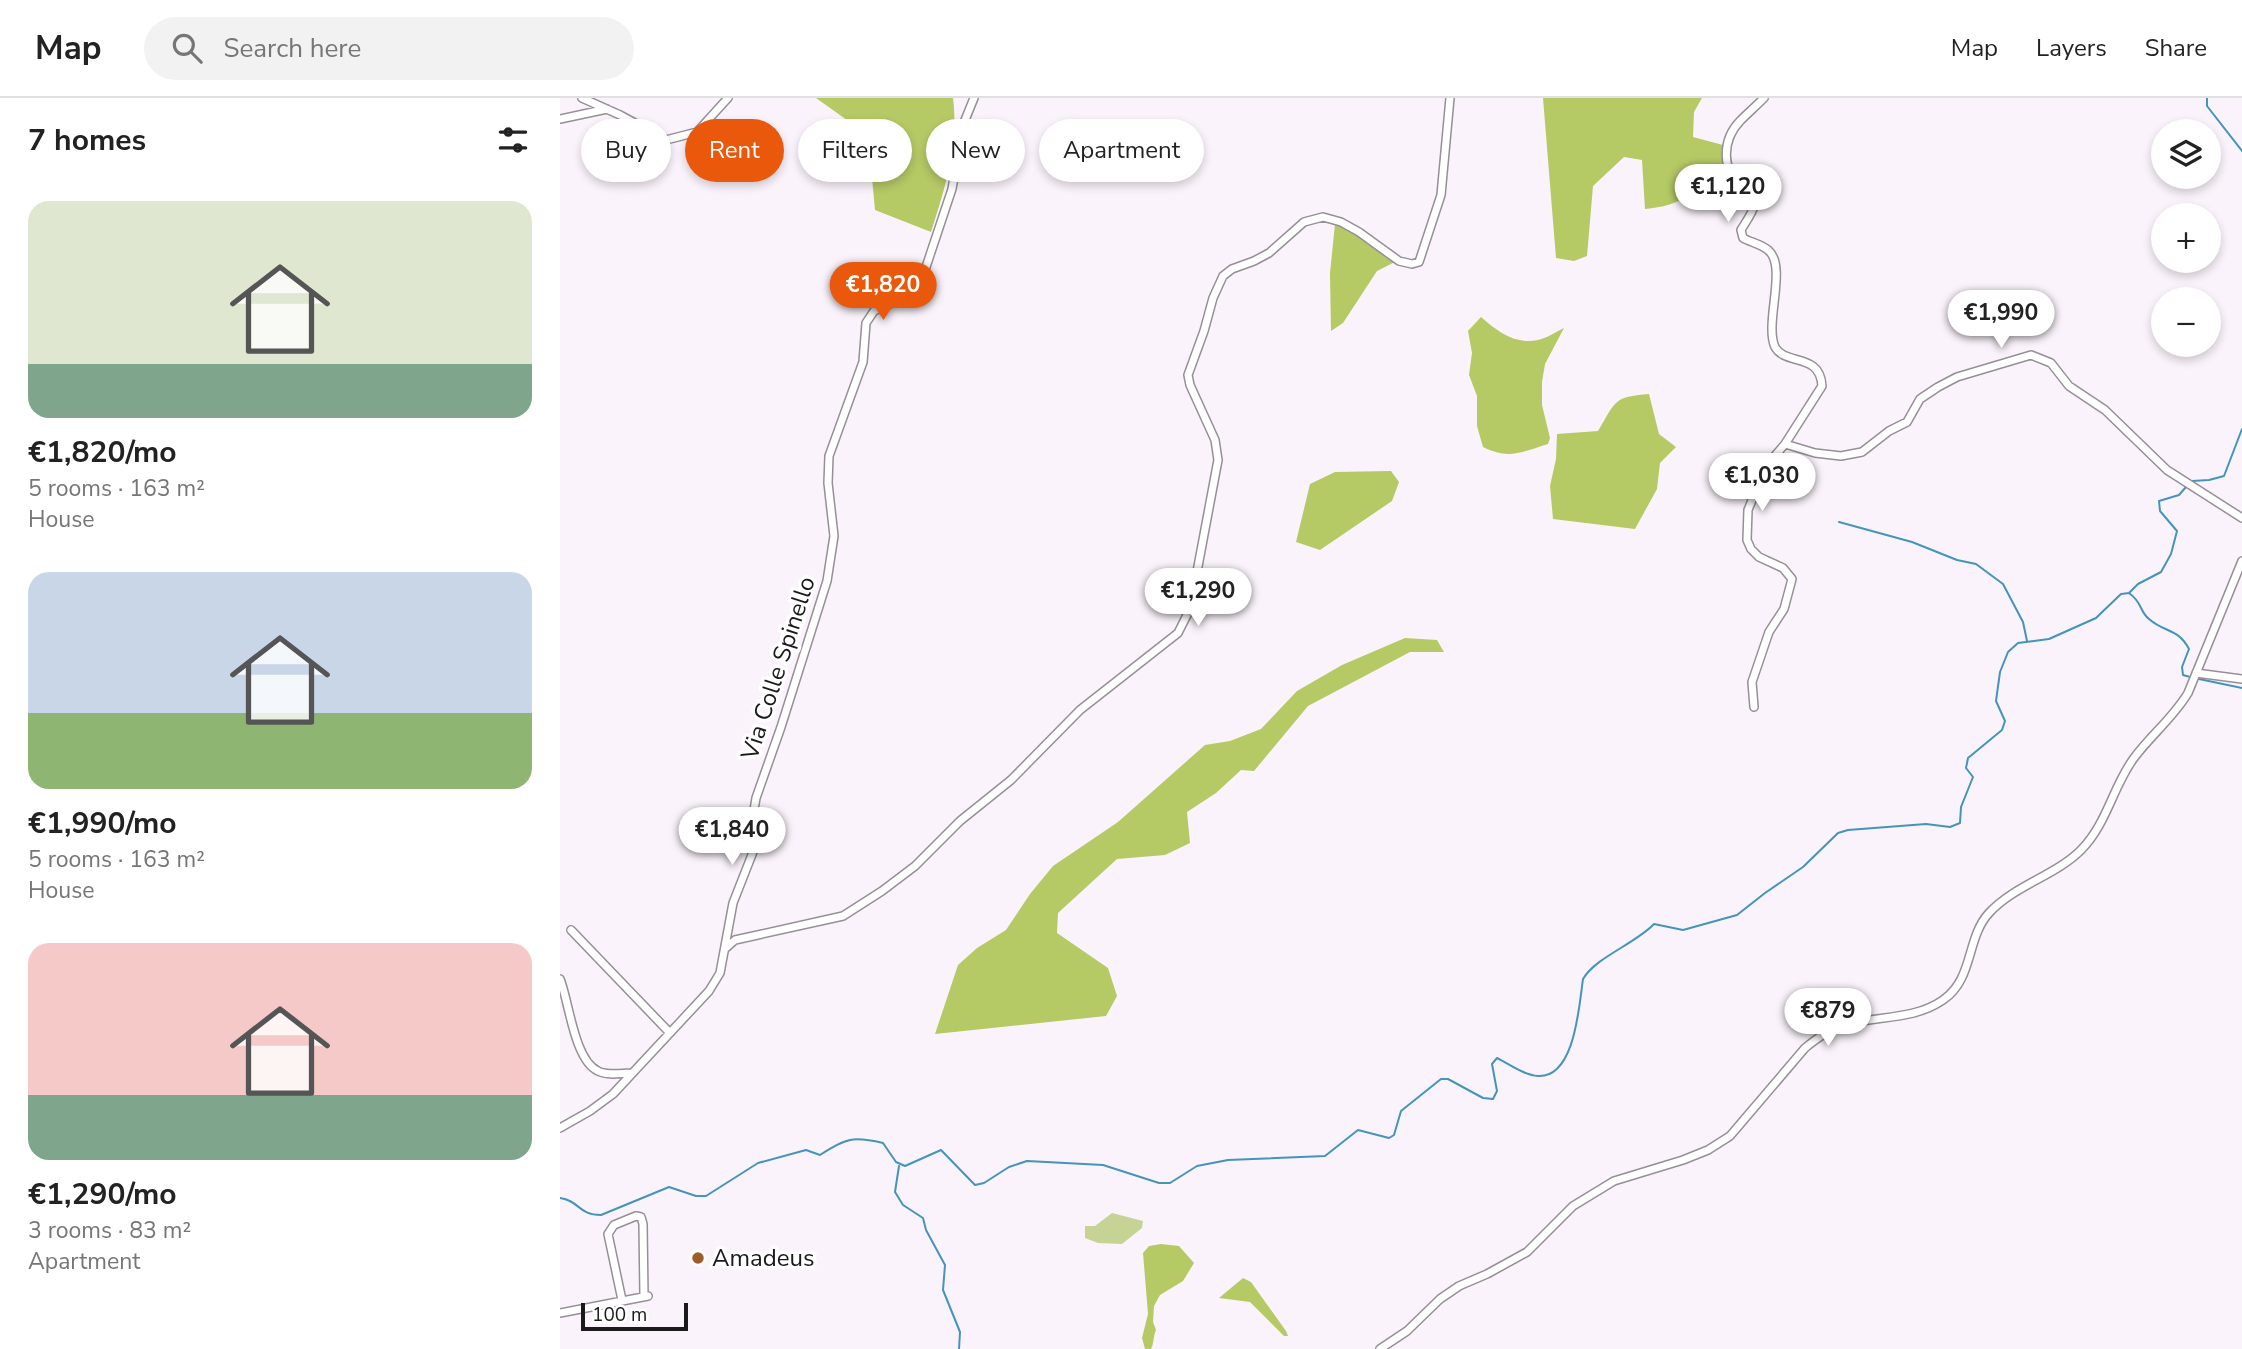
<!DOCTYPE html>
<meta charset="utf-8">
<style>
:root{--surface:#fff;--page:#f2f2f2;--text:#222;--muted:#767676;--line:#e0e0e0;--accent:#ea580c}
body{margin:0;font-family:"Nunito Sans",sans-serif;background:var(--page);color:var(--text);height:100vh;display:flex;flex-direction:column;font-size:26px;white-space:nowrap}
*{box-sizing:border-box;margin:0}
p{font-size:23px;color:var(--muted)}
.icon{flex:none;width:38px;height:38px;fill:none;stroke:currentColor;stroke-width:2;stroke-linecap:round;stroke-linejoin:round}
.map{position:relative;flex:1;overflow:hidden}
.panel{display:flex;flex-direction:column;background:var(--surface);width:560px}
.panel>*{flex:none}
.guide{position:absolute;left:21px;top:21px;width:665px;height:63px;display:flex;gap:14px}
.fabs{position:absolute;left:1591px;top:21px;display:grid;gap:14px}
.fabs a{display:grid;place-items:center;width:70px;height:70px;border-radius:50%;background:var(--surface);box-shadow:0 4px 10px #0003;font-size:35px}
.scale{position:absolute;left:21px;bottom:18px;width:107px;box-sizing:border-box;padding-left:7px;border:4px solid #1b191b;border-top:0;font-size:19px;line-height:24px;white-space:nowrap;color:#1b191b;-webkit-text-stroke:5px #fff;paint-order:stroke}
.price{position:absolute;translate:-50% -60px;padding:0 16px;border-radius:24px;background:#fff;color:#222;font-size:23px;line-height:46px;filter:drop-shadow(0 2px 4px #0008)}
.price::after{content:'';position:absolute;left:50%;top:42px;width:21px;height:16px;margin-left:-10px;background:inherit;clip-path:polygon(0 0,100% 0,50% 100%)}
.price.selected{background:var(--accent);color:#fff}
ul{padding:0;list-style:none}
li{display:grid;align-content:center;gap:14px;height:371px;padding:0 28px}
li span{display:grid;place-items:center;height:217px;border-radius:21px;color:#555}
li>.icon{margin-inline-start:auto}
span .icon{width:126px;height:126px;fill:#fffc;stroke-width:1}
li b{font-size:30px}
h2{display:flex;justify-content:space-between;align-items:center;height:84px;padding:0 28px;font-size:30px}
.tag{padding:0 24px;border-radius:32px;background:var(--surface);box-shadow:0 4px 10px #0003;font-size:24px;line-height:63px}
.tag.selected{background:var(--accent);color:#fff}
header{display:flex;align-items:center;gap:42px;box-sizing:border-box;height:98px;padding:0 35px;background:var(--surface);border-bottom:2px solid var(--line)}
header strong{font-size:33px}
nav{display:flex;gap:38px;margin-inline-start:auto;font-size:24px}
.search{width:490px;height:63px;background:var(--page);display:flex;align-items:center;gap:18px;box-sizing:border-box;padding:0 24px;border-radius:38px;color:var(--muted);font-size:26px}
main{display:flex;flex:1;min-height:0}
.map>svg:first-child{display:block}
</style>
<header>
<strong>Map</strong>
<div class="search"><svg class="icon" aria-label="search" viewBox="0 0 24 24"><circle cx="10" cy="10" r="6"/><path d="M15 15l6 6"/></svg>Search here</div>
<nav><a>Map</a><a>Layers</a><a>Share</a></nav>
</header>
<main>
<section class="panel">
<h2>7 homes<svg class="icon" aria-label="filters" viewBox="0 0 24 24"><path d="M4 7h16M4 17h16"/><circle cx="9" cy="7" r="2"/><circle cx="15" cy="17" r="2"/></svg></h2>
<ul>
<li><span style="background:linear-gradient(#dfe7d0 75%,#7fa58c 0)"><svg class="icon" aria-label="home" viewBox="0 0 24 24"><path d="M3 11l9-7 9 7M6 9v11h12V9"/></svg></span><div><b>€1,820/mo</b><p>5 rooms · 163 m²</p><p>House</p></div></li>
<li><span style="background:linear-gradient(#c9d6e8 65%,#8fb573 0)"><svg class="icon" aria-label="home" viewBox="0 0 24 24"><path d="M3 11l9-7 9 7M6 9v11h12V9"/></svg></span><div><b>€1,990/mo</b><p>5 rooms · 163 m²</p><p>House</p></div></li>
<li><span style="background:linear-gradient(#f6c9c9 70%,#7fa58c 0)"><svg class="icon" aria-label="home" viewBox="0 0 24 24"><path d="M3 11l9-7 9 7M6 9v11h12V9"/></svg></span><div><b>€1,290/mo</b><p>3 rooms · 83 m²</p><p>Apartment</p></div></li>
</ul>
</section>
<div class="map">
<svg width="1682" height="1251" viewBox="0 0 1682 1251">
<rect width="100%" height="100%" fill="#fbf3fb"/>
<path fill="#c5d395" d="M552,1115l31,8 -1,7 -20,16 -24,-1 -13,-5v-12h10z"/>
<path fill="#b5c965" d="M256,0h137c6,47 -8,90 -22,134l-56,-22 -7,-75z
M983,0h159l-8,14 -1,25 30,8v24c-26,23 -42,37 -78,40l-3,-49 -18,-3 -31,29 -6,70 -13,5 -18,-3z
M775,126l24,10 36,28 -18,9 -34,52 -12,8 -1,-58z
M921,219c16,14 34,28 57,23 9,-2 18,-8 26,-12l-19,36 -3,18v23l8,33 -2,6c-26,8 -39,16 -65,3l-6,-21v-30l-8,-21 3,-22 -4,-22z
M1089,296l10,40 17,13 -16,16 -3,26 -22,40 -82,-10 -3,-33 6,-27 1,-25 41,-3c18,-30 15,-34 51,-37z
M831,373l8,11 -7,19 -72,49 -24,-8 14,-58 25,-12z
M845,540l32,2 7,12h-34l-102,54 -54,65 -13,-1 -25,23 -29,19 3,31 -25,12 -48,4 -59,54 -1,20 51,35 9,28 -11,20 -171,18 23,-69 19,-17 29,-18 24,-36 23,-28 65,-44 87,-77 25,-4 31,-12 36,-38 45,-26z
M601,1146l18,2 15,17 -11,18 -23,14 -6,11 -1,16 3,8c-3,7 -2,13 -5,19h-6l-3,-11 6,-24 -5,-61 6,-7z
M683,1180l8,4 35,49 2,5h-4l-34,-34 -31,-4z"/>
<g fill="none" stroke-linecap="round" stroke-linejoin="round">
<path stroke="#4494bb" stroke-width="2" d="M1647,0v8l35,45
M1630,385l2,-2 17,-1 15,-4 18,-47
M1279,424l73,20 45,18 19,4 27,20 20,38 4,19
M1569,495c14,10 10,18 20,26 16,14 29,9 40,30l-7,18 1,8 7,2
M1639,581l43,9
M339,1068l-4,26 8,13 20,13 3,12 19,35 -2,25 17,42 -1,17
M0,1100c20,3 18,17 41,17l68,-28 27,9h10l52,-33 48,-13 14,5c26,-17 33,-19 63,-12l13,19 9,4 36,-16 34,35 9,-2 25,-16 18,-6 76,4 56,18h11l27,-17 31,-6 97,-4 33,-26 31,8 5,-3 7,-24 40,-32h7l35,19 10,1 4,-8 -5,-27 5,-6c12,6 27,17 41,18 37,2 41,-70 45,-97 13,-22 52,-35 71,-55l29,6 54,-15 28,-22 38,-26 35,-34 10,-3 78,-6 24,3 10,-4 1,-16 12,-30 -7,-9 2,-10 34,-28 3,-9 -9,-20 4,-29 8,-20 10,-9 31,-4 47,-21 25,-24 8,-1 9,-9 23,-12 10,-18 6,-23 -17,-20 -1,-10 20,-6 7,-8"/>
<g stroke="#968f96" stroke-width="10">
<path id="minor" d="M22,0l38,17 46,25 31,-8 31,-34
M0,21l47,-10
M1225,346l30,9 26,3 21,-4 27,-21 18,-9 13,-23 18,-12 19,-10 74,-22 20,8 18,23 36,24 62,60 75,48
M1636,575l46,6
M1194,609l-2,-25 17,-50 15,-23 8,-30 -9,-11 -24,-11 -8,-8 -4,-9 1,-30 18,-44 19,-22 37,-58c-2,-34 -37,-20 -47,-39 -11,-24 13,-81 -7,-97 -7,-6 -18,-8 -25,-12l-2,-8c4,-7 11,-16 13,-24 2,-9 -6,-12 -12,-16 -20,-19 -21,-49 -2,-69 8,-8 16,-15 24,-23
M11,832l98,102
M166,850l9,-8 108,-24 39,-25 33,-25 45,-45 51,-41 69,-70 98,-77 12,-24 28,-149 -3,-20 -25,-55 -2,-10 16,-44 9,-33 10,-22 9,-7 22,-8 15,-8 35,-31 19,-5 18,5 18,10 40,29 13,3 7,-2 22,-67 9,-97
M0,881c9,22 14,81 38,92 9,5 24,2 34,2
M0,1030l30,-17 23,-17 96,-103 11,-18 13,-70 20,-51 -1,-30 4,-24 25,-71 46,-146 7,-45 -6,-53 1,-27 34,-94 3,-39 8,-12 38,-17 8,-9 32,-96 11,-64 11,-27
M62,1202l-14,-66 6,-9 22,-9 5,1 2,7 1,72
M0,1215l88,-17
M820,1251l27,-18 33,-32 19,-13 28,-12 40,-22 46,-46 41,-25 69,-21 25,-10 22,-14 75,-88c11,-9 23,-18 36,-22 34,-11 72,-5 102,-26 31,-21 23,-62 46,-87 26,-28 66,-37 92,-63 26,-26 32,-64 53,-92 17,-23 39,-40 54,-65l54,-132"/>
</g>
<use href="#minor" stroke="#fff" stroke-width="7"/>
</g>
<circle fill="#9e5d28" stroke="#fff" stroke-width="2.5" cx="138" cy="1160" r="7"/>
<g text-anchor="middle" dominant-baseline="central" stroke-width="7" stroke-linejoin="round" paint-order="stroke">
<g font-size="24" fill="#1b191b" stroke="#fff">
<text transform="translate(218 570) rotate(-72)">Via Colle Spinello</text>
</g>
<g font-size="24" fill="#1b191b" stroke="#fff" text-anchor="start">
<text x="152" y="1160">Amadeus</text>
</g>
</g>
</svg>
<div class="fabs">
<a><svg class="icon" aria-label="layers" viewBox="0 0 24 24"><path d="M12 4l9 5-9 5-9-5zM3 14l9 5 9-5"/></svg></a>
<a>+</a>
<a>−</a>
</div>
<div class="scale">100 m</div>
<b class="price" style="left:1168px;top:126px">€1,120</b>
<b class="price selected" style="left:323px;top:224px">€1,820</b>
<b class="price" style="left:1441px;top:252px">€1,990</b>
<b class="price" style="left:1202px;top:415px">€1,030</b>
<b class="price" style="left:638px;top:530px">€1,290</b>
<b class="price" style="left:172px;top:769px">€1,840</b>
<b class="price" style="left:1268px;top:950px">€879</b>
<div class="guide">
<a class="tag">Buy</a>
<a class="tag selected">Rent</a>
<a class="tag">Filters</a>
<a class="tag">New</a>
<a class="tag">Apartment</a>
</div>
</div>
</main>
